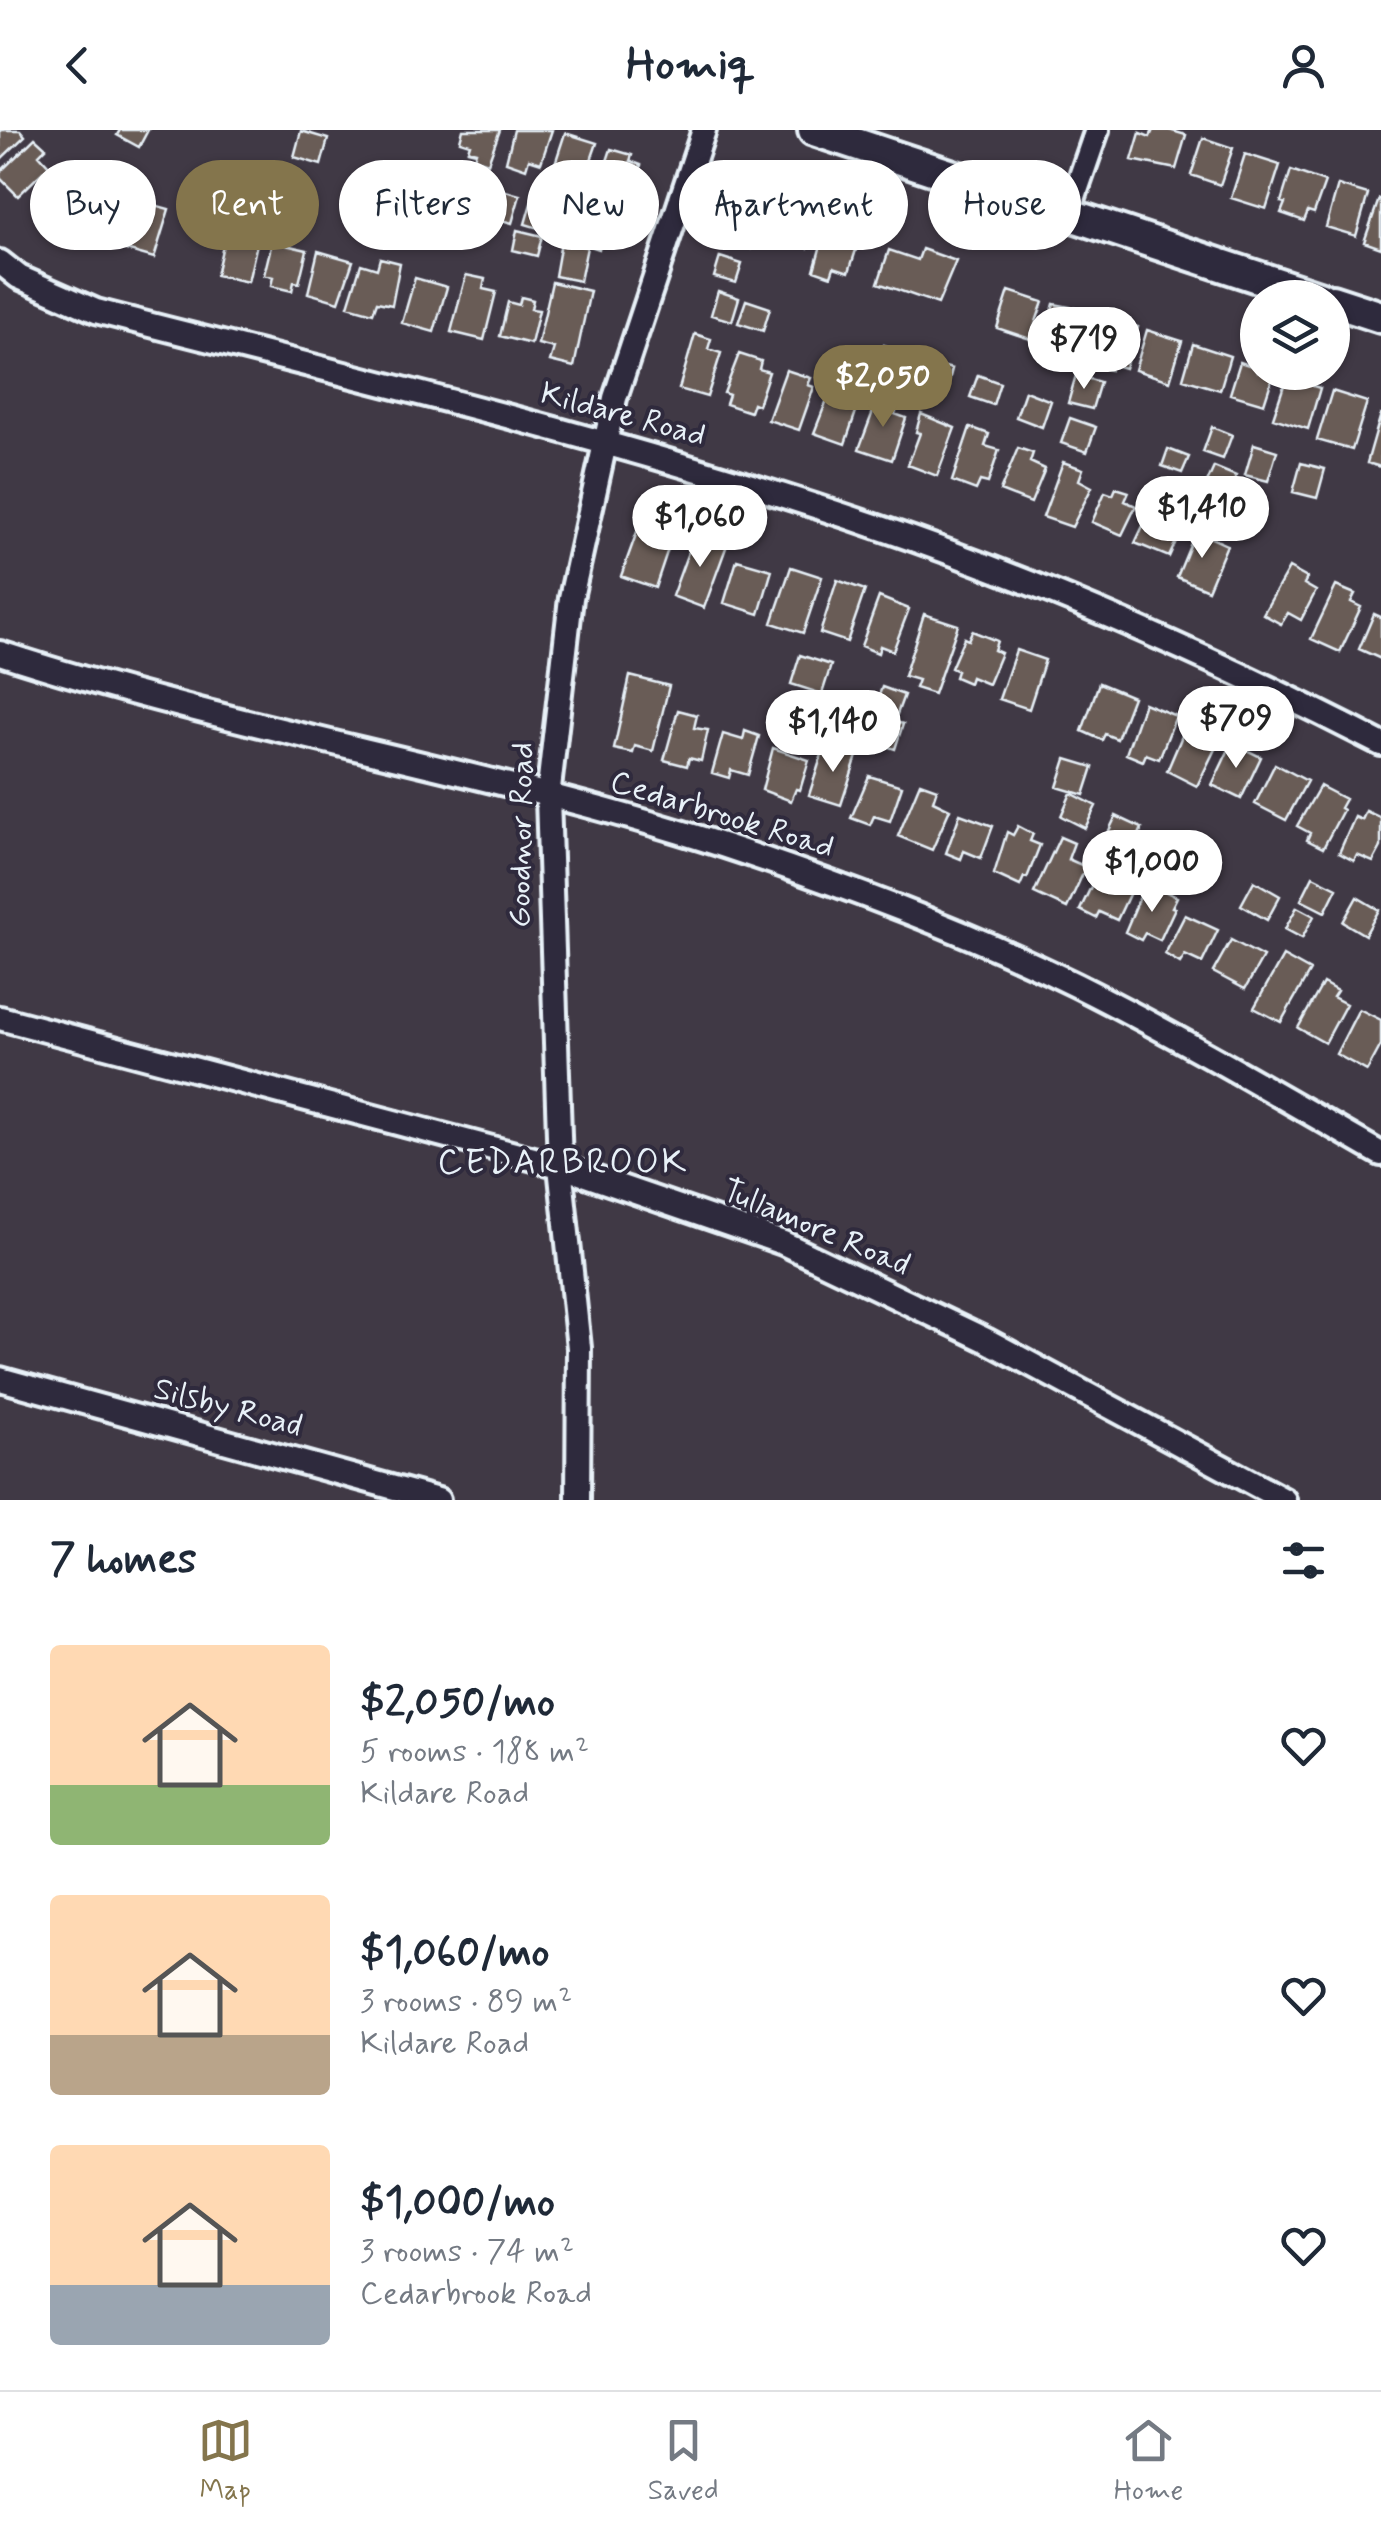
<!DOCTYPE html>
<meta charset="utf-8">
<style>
:root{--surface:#fff;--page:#f2f2f3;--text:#1f2937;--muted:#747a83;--line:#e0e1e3;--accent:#84754c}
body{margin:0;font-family:Mynerve,sans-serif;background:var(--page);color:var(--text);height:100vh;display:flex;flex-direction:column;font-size:38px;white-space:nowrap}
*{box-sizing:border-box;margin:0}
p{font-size:32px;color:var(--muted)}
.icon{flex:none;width:55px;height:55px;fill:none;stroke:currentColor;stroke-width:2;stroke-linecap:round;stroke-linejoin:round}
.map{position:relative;height:1370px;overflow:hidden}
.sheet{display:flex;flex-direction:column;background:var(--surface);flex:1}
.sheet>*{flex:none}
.hud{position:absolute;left:30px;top:30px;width:1322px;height:90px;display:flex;gap:20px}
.buttons{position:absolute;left:1240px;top:150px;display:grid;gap:20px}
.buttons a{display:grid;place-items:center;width:110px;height:110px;border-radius:50%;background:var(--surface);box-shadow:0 2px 8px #0004;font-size:50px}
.price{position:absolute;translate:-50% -85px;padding:0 22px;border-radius:35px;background:#fff;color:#222;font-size:32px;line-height:65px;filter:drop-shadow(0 2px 5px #0008)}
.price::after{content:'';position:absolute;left:50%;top:60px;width:30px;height:22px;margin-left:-15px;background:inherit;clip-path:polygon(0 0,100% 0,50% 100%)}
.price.selected{background:var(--accent);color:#fff}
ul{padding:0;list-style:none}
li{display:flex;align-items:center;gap:30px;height:250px;padding:0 50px}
li span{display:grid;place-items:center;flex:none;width:280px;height:200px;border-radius:10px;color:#555}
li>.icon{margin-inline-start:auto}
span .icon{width:120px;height:120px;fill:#fffc;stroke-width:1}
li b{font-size:42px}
h2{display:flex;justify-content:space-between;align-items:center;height:120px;padding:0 50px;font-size:42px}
.tag{padding:0 35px;border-radius:45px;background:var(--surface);box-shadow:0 2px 8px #0004;font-size:35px;line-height:90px}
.tag.selected{background:var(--accent);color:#fff}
header{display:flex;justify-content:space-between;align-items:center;height:130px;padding:0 50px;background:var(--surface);font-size:45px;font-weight:800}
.dock{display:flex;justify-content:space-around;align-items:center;height:140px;border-top:2px solid var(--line);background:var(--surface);font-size:28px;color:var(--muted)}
.dock a{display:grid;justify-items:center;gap:5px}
.dock .selected{color:var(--accent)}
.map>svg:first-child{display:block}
</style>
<header><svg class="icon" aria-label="back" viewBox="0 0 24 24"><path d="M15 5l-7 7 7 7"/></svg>Homiq<svg class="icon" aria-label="person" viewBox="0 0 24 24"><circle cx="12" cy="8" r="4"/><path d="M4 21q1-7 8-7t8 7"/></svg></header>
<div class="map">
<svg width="1381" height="1370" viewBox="0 0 1381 1370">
<rect width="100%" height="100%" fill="#403945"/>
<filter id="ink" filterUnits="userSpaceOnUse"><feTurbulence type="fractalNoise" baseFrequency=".01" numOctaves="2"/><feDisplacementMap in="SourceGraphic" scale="20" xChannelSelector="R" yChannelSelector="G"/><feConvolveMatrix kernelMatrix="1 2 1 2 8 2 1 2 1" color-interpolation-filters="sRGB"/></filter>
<g filter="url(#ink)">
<path fill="#695b57" stroke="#e8f1f8" stroke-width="2.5" d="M0,0h20l5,6 -25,24z
M120,0h28l-9,17 -22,-12z
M463,0h37l-12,33 -14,-5 2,-6 -8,-2 2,-6 -10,-3z
M514,0h38l-11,33 -12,-4 -3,10 -20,-7z
M1153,0h16l17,5 -10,34 -44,-9 8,-27 10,4z
M301,1l27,8 -7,26 -27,-8z
M565,3l32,10 -15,43 -14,-4 3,-6 -18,-6z
M35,8l11,10 -7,7 10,11 -31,30 -18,-18v-6z
M1203,8l30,10 -13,37 -29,-10z
M611,19l21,6 -2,6 11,4 -11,39 -13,-4 -3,8 -11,-4 3,-7 -10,-3z
M1245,24l35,11 -14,44 -35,-11z
M66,32l15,6 -5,11 10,6 -21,43 -29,-15 21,-43 5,3z
M233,37l21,6 -6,25 -21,-5z
M1291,40l34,12 -11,31 -6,-2 -4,10 -23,-8 4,-10 -4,-1z
M439,44l27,10 -8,25 -27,-10z
M280,52l24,7 -6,26 -25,-6z
M1338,55l30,9 -12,42 -30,-9z
M487,56l33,9 -8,28 -33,-9z
M92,61l19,7 2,-5 15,5 -17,49 -34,-12z
M744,62l23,7 -16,50 -23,-7 3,-8 -12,-4 12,-37 11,5z
M1379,69h2v49l-17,-6z
M136,70l33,9 -15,49 -32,-9z
M532,70l26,7 -6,25 -27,-8z
M780,75l38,12 -10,31 -38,-12z
M583,84l24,8 -8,27 -25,-8z
M828,90l34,11 -13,41 -15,-5 -3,9 -17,-6z
M227,98l32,7 -11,47 -32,-7z
M517,100l25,6 -5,20 -24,-6z
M272,112l35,8 -8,33 -5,-1 -2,9 -21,-5 2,-9 -9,-2z
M561,112l26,5 -7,34 -25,-5z
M922,119l34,12 -18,43 -60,-21 11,-33 29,10z
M318,121l35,10 -14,41 -31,-9z
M720,127l22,7 -6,19 -22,-6z
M380,128l20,5 -8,42 -15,-3 -4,11 -25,-7 13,-42 16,5z
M466,145l19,4 -2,10 13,3 -12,48 -33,-8z
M415,148l32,9 -13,45 -32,-9z
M552,152l38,9 -16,76 -24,-6 4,-13 -16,-4z
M718,161l21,7 -7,23 -21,-6z
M1009,161l34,11 -13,37 -33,-11z
M521,167l12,3 -2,9 8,1 -8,34 -31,-8 8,-34 11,3z
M746,170l24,8 -7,23 -25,-8z
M1054,174l31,6 -1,3 6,2 -12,38 -35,-10z
M1106,187l32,10 -13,41 -14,-4 -1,6 -20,-5z
M1147,200l35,11 -12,40 -35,-11z
M695,204l16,5 -3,10 13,4 -14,44 -28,-8z
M1193,214l37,12 -10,34 -37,-11z
M884,215l25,9 -8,23 -25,-8z
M739,224l22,7 -2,8 10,3 -11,33 -5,-2 -3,9 -24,-8 3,-9 -5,-2z
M1240,232l18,6v4l16,1 -10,31 -34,-10z
M930,233l22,6 -6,24 -22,-6z
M786,240l25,8 -3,7 6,2 -15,43 -31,-10z
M978,245l22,8 -7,22 -23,-8z
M1076,245l24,7 -8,27 -24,-6z
M1297,251l23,7 -12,41 -35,-11 12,-36 11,4z
M834,252l16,5 -3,9 13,4 -15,44 -31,-11z
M1025,261l26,10 -9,26 -26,-10z
M1332,261l35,11 -15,48 -35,-10z
M878,268l21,8 -4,8 11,4 -14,42 -33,-11z
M921,284l34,14 -18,48 -29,-11 12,-32 -4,-1z
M1381,284v53l-14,-4z
M1070,288l26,9 -9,25 -26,-9z
M970,297l19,7 -4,12 14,4 -11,33 -8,-2 -4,9 -24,-9z
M1212,297l20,8 -9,24 -20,-7z
M1254,314l23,7 -9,30 -23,-6z
M1018,318l15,5 -3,9 15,7 -14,34 -31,-12z
M1168,319l21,8 -7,16 -20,-7z
M1063,332l20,7 -4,11 13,7 -20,40 -29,-10z
M1301,333l24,6 -8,29 -24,-6z
M1214,337l22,9 -7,18 -23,-9z
M1116,358l13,4 -4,9 11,5 -14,29 -30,-13 13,-30 8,3z
M1169,377l19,8 -19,42 -34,-14 14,-30 15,6z
M638,399l33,11 -16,48 -34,-12z
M1196,401l31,14 -19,45 -31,-13z
M695,403l32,12 -23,63 -32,-12z
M737,430l35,10 -13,44 -35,-11z
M791,437l31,10 -19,56 -31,-10z
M1289,438l18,10 -3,6 12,7 -15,29 -13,-7 -7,11 -18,-10z
M837,450l28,10 -18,52 -27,-9z
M1336,456l19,8 -4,8 10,5 -21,45 -29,-13z
M879,467l30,12 -16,42 -13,-5 -2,7 -17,-7z
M924,484l34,11 -24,69 -19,-6 3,-8 -14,-4z
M1374,484l7,3v42l-22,-10z
M972,501l25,10 -3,9 7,3 -13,31 -17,-7 -2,6 -14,-6 2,-6 -6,-3 13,-30 4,2z
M1016,520l29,10 -16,49 -30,-10z
M800,525l31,10 -9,29 -31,-10z
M630,546l39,10 -16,65 -18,-5 -2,7 -19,-4z
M1099,553l34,14 -16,42 -12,-5 -3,6 -20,-9z
M882,557l22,8 -8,22 -22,-8z
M1144,573l32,13 -17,43 -13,-5 -3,7 -17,-7z
M678,580l19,5 -3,13 14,2 -7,31 -12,-3 -2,8 -23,-6z
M878,586l25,8 -8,25 -25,-8z
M1188,592l18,8 -5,9 15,8 -19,39 -30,-15z
M745,601l14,5 -11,39 -17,-5 -2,8 -17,-5 11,-39 20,6z
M1232,613l29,14 -20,42 -29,-14z
M825,615l32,11 -16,49 -32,-10z
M773,618l36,12 -9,30 -4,-1 -5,12 -29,-11z
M1066,629l27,8 -9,28 -27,-8z
M1275,634l32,17 -21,39 -31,-16z
M869,646l33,10 -12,35 -16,-5 -4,9 -19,-7z
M920,653l17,6 -4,12 17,8 -18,41 -34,-14z
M1320,656l25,13 -5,9 3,2 -20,38 -16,-8 3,-7 -13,-7z
M1071,663l25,13 -11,22 -24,-12z
M1366,681l15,7v29l-8,15 -16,-7 -3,6 -15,-8 16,-36 7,3z
M960,684l33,12 -12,32 -17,-7 -3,8 -15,-6z
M1116,686l26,12 -10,23 -27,-12z
M1018,696l15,8 -3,7 10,4 -13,33 -3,-1 -4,9 -26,-12 13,-42 6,3z
M1060,707l14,6 -6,16 18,8 -19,41 -33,-15z
M1161,709l23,10 -10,22 -23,-11z
M1098,742l34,16 -15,32 -18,-8 -3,6 -16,-8z
M1313,746l24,12 -12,24 -24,-12z
M1254,751l26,15 -13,24 -26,-15z
M1156,757l21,10 -5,10 3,1 -15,32 -15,-7 -4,7 -16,-8 17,-40 9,5z
M1357,767l22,13 -14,25 -22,-13z
M1297,777l17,9 -12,22 -17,-9z
M1185,785l33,15 -16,33 -17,-8 -5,8 -15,-9z
M1231,810l32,17 -18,32 -32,-17z
M1283,826l27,15 -29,51 -27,-14z
M1323,853l14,8 -4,6 13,7 -21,39 -27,-15z
M1359,879l22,11v25l-14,26 -31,-17z"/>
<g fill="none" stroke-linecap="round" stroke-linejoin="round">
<g stroke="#e8f1f8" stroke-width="30">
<path id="street" d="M1068,84l29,-84
M0,132l19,15 77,34c261,67 524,128 779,215 174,59 343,134 506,218
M0,523c245,80 502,118 746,200 112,38 224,80 330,132 104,52 204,111 305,169
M0,888l560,148 223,77 203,97 298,160
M0,1249l438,121
M578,1370l1,-152 -19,-182 -12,-369 23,-199 44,-200 89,-268"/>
</g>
<g stroke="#e8f1f8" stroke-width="38">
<path id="secondary" d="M814,0l507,168
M1332,171l49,16"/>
</g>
<use href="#street" stroke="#2f2a3d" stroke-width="22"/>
<use href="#secondary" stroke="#2f2a3d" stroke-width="30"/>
</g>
</g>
<g text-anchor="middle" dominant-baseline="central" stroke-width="8" stroke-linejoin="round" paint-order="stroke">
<g font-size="32" fill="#e8f1f8" stroke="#2f2a3d">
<text transform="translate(623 285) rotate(15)">Kildare Road</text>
<text transform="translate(722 685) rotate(17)">Cedarbrook Road</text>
<text transform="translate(522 705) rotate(-89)">Goodnor Road</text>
<text transform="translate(816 1098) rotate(23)">Tullamore Road</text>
<text transform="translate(228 1278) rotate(15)">Silsby Road</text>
</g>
<g font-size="35" letter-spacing="2.5" fill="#e8f1f8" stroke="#2f2a3d">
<text x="563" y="1033">CEDARBROOK</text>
</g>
</g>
</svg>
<div class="buttons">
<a><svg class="icon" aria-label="layers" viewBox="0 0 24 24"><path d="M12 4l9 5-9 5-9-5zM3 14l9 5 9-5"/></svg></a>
</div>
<b class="price" style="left:1084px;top:262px">$719</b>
<b class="price selected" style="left:883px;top:300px">$2,050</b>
<b class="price" style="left:1202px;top:431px">$1,410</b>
<b class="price" style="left:700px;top:440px">$1,060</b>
<b class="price" style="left:1236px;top:641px">$709</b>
<b class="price" style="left:833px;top:645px">$1,140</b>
<b class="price" style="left:1152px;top:785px">$1,000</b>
<div class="hud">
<a class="tag">Buy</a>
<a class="tag selected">Rent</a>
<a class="tag">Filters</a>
<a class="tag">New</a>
<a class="tag">Apartment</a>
<a class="tag">House</a>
</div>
</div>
<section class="sheet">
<h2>7 homes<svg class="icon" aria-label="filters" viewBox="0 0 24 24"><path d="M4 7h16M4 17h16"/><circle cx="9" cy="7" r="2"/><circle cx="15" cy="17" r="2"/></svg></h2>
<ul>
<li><span style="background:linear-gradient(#ffd9b3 70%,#8fb573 0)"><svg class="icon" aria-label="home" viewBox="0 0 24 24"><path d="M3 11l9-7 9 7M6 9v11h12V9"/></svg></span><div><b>$2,050/mo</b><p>5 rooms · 188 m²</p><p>Kildare Road</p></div><svg class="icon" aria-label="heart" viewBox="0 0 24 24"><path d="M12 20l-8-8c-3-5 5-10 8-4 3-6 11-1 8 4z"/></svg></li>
<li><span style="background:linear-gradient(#ffd9b3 70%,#b9a48a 0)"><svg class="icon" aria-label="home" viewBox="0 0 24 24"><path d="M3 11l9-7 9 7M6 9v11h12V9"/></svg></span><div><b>$1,060/mo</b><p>3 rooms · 89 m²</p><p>Kildare Road</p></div><svg class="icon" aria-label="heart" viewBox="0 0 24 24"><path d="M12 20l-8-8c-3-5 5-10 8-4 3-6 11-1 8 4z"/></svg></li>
<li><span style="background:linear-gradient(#ffd9b3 70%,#9aa5b1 0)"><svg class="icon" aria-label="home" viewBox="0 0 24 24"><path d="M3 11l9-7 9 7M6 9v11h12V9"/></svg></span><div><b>$1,000/mo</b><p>3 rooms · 74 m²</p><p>Cedarbrook Road</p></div><svg class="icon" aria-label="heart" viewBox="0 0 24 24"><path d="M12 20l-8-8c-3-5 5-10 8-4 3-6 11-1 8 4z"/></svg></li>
</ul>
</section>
<nav class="dock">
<a class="selected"><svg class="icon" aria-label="map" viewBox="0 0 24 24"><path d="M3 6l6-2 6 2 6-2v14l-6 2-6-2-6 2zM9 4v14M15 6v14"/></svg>Map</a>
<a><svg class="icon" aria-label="saved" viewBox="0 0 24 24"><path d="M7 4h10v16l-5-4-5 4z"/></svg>Saved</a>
<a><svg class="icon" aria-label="home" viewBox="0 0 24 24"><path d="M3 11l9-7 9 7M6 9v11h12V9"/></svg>Home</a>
</nav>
